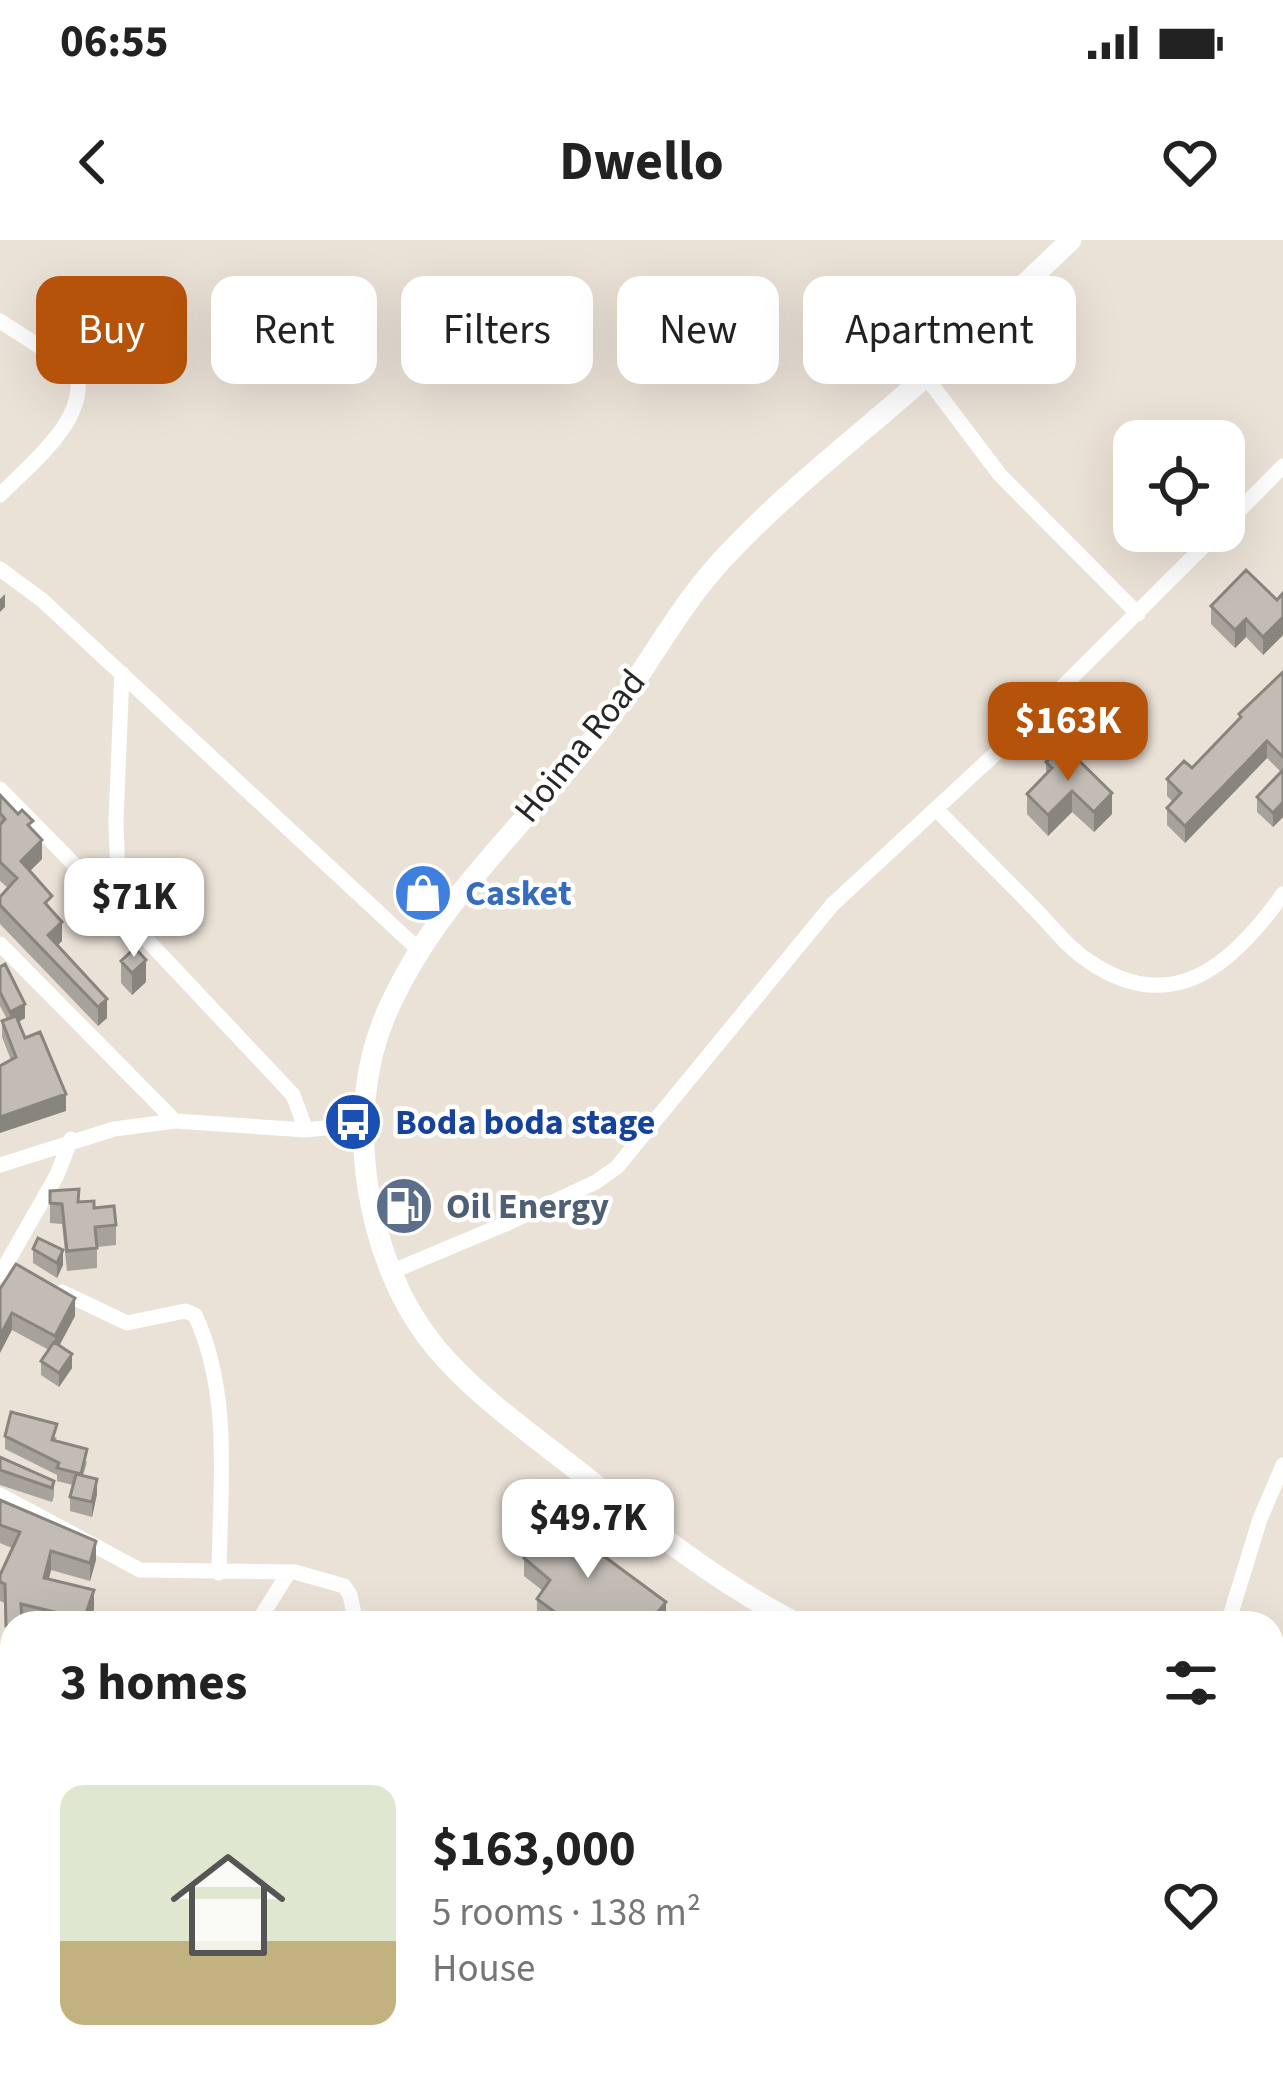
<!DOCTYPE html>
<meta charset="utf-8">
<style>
:root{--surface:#fff;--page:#f2f2f2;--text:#222;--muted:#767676;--accent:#b45309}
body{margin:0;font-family:"Source Sans 3",sans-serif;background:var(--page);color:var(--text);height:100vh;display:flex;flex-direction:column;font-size:45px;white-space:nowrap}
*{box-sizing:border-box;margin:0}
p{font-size:39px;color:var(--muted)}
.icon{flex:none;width:66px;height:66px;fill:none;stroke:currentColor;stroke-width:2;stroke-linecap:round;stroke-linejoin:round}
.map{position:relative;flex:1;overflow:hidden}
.side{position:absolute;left:0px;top:1371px;width:1284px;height:471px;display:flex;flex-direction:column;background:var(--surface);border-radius:36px 36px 0 0;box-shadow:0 12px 48px #0002}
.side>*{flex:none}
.hud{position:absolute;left:36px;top:36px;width:1212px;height:108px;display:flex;gap:24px}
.tools{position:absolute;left:1113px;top:180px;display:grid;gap:24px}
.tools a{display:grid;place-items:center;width:132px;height:132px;border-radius:24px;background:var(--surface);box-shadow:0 12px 48px #0002;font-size:60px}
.price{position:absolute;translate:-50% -102px;padding:0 27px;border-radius:24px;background:#fff;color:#222;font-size:39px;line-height:78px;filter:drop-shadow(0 3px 6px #0008)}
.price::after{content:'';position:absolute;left:50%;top:72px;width:36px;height:27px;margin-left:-18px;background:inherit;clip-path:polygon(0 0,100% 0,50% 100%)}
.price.on{background:var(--accent);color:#fff}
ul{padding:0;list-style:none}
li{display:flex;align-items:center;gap:36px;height:300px;padding:0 60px}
li span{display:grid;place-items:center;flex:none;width:336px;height:240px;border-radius:24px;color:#555}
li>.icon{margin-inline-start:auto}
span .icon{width:144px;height:144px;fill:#fffc;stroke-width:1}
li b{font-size:51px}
h2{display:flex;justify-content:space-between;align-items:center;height:144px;padding:0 60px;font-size:51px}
.pill{padding:0 42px;border-radius:24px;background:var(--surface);box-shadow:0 12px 48px #0002;font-size:42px;line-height:108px}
.pill.on{background:var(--accent);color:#fff}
.status{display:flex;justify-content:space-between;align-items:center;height:84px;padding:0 60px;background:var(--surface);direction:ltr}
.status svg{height:33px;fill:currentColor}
header{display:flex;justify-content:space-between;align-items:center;height:156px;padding:0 60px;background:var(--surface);font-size:54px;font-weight:700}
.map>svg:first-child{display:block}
</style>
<div class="status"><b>06:55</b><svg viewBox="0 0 49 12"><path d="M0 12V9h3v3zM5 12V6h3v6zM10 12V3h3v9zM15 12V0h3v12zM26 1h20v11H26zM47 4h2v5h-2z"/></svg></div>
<header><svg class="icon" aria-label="back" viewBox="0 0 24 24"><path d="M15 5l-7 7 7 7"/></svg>Dwello<svg class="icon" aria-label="heart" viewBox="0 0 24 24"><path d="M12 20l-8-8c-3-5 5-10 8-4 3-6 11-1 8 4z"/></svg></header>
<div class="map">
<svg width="1283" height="1840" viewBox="0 0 1283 1840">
<rect width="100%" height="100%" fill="#ebe2d7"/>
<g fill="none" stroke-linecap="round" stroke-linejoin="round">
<path stroke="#fff" stroke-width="15" d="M0,81l76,49c15,48 -46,94 -76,125
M926,137l74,98 138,139
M1224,286l59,-60
M0,329l42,31 378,351
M0,549l119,121 174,185 13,35
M937,570c32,33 65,65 97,98 17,17 33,39 53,52 84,59 145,6 196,-66
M119,670l-3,-89 6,-148
M0,704l175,177
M0,925l114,-36 61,-8 131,9 56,-6
M391,1032l119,-50 86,-40 21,-15 215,-262 163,-151 224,-223
M0,1035l57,-100 14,-36
M62,1052l65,31 58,-12 10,4c37,79 25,174 24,258
M0,1255l140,75 155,2 49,14 6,9 6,28
M257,1383l32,-51
M1228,1383l32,-104 23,-54
M0,1713l12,3
M1058,1830l3,10
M667,1840l7,-10"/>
<path stroke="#fff" stroke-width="21" d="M796,1383c-76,-39 -147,-95 -213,-148 -50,-40 -106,-78 -147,-127 -71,-85 -94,-233 -50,-334 47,-109 139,-190 212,-281 44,-55 76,-121 124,-173 56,-61 124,-114 186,-168 56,-48 109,-101 163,-152
M1272,1588l11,4"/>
</g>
<path fill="#a7a29b" d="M1283,353v42l-20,20 -17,-18 -11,11 -24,-24v-18l66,-6z
M1283,432v145l-10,10 -16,-15v-15l24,-25 -14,-14 -82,85 -18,-18v-17l6,-6 -6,-6v-17l25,-11 47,-49v-5z
M1046,522l66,52 -18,18 -22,-20 -24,24 -21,-22v-20l19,-20z
M0,555l33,36 9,28 -12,12 22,40 10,30 -4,4 49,73 -9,8 -98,-102v-27l8,-9 -8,-7z
M121,721l25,21 -14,13 -11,-12z
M0,727l25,51 -6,4 6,16 41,73 -55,-51 -9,-23v-16l5,-2 -7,-13z
M50,951l44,17 22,17v20l-19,2v21l-30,3 -5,-47 -12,-1z
M33,1009l30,16 -6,13 -24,-15z
M0,1049l75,27 -16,29 13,23 -13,19 -18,-12v-14l8,-11 -37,-20z
M5,1196l52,1 -2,4 32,21 -4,14 14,18 -5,23 -22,-6v-14l3,-12 -16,-4v-6l-52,-26z
M0,1217l54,24v15l-2,6 -52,-17z
M0,1260l96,60 -6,21 -39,-11 -2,9 45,30 -5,14h-77v22h-6l-1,-42 -5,-2v-26l12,-27 -12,-5z
M524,1318l142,62 -3,3h-118l-8,-6v-18l6,-8 -19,-15z
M12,1648v34l-12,-2v-15z
M12,1788v42l-12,-4v-15z"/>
<path fill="#88847e" d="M5,354v13l-5,5v-13z
M1283,377v18l-20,20v-18z
M1246,379v18l-11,11v-18z
M1267,501v17l-82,85v-17z
M1072,551v21l-24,24v-21z
M1112,553v21l-18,18v-20z
M1283,562v15l-10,10v-14z
M42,600v19l-21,21v-19z
M62,682v19l-14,13v-19z
M146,720v22l-14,13v-22z
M107,759v19l-9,8v-19z
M25,764v14l-15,8v-14z
M66,854v17l-66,22v-16z
M63,1010v15l-6,13v-15z
M75,1058v18l-20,38v-18z
M12,1073v17l-12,23v-17z
M72,1114v14l-13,19v-14z
M97,1239v15l-5,23v-15z
M96,1301v19l-6,21v-18z
M51,1311v19l-7,27v-19z
M94,1350v19l-5,14h-5z
M666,1362v18l-3,3h-14z"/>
<path fill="#c2bcb4" stroke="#88847e" stroke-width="3" d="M1246,330l31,30 6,-7v24l-20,20 -17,-18 -11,11 -24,-24z
M1283,432v85l-16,-16 -82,85 -18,-18 14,-15 -14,-14 17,-18 8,7 49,-51 -2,-3z
M1063,505l49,48 -18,19 -22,-21 -24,24 -21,-21 25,-26 -6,-6z
M1283,530v32l-10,11 -16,-16z
M0,555l18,19 4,-4 11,11 -5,4 14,15 -21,21 31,35 -7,7 17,19 -14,13 59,64 -9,8 -98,-102v-8l17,-19 -17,-16v-37l5,-6 -5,-6z
M135,708l11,12 -14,13 -11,-12z
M5,724l20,40 -15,8 -10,-20v-25z
M16,776l9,22 15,-6 26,62 -66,23v-51l16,-9 -14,-36z
M79,949l-1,13 16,-1v7l20,-2 2,19 -21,2 2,21 -30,3 -5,-47 -12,-1v-12z
M38,998l25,12 -6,13 -24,-14z
M16,1024l59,34 -20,38 -43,-23 -12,23v-47z
M54,1102l18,12 -13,19 -18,-12z
M11,1172l46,12 -5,16 35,9 -6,25 -24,-6 2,-5 -54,-27z
M0,1217l54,24 -2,7 -52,-18z
M76,1234l21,5 -5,23 -22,-5z
M0,1260l96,41 -6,22 -39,-12 -7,27 50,12 -10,29 -63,-15 1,19h-10v3h-6l-1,-42 -5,-2v-7l20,-43 -20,-7z
M557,1273l44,41 65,48 -17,21h-84l2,-2 -30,-22 13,-19 -26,-22z
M691,1374l23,9h-27z
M3,1646l9,2v20l-12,-3z
M8,1787l4,1v27l-12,-4z"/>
<defs>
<g id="shop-disc" transform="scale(3)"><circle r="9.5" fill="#3f7fe0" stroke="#fff"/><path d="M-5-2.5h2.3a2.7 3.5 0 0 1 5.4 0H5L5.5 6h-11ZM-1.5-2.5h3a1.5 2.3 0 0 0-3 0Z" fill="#fff"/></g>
<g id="bus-disc" transform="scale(3)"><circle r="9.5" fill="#1a4fb4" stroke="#fff"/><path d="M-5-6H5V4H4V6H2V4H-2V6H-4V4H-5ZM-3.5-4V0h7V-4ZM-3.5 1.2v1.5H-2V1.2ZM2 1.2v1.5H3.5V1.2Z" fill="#fff"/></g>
<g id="fuel-disc" transform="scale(3)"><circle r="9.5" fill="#5c6f8a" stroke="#fff"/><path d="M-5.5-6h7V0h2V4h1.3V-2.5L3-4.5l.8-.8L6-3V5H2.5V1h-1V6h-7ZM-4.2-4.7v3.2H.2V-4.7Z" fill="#fff"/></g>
</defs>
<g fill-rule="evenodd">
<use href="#shop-disc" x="423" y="653"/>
<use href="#bus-disc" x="353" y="882"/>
<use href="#fuel-disc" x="404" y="966"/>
</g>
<g text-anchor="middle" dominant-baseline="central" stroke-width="9" stroke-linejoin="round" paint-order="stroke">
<g font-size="36" fill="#272727" stroke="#fff">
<text transform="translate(580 506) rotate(-51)">Hoima Road</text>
</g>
<g font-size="36" font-weight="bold" fill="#366cbe" stroke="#fff" text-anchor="start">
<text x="465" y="653">Casket</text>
</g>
<g font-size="36" font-weight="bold" fill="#164399" stroke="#fff" text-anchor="start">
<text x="395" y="882">Boda boda stage</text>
</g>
<g font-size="36" font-weight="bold" fill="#4e5e75" stroke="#fff" text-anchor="start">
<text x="446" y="966">Oil Energy</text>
</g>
</g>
</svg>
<div class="tools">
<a><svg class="icon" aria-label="locate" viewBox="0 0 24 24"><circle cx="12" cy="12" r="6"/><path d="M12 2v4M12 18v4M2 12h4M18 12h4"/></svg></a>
</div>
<b class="price on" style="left:1068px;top:544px">$163K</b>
<b class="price" style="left:134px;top:720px">$71K</b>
<b class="price" style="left:588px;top:1341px">$49.7K</b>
<div class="hud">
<a class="pill on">Buy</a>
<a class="pill">Rent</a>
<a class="pill">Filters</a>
<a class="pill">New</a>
<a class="pill">Apartment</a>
</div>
<section class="side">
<h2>3 homes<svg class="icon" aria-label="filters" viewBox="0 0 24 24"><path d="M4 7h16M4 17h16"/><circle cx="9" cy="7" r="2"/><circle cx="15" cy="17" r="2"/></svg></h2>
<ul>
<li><span style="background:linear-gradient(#dfe7d0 65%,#c2b280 0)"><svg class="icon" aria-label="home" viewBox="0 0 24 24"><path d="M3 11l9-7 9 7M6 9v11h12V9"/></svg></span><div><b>$163,000</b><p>5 rooms · 138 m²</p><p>House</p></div><svg class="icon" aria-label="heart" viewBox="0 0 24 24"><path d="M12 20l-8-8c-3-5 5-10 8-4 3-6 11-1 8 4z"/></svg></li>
</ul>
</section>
</div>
